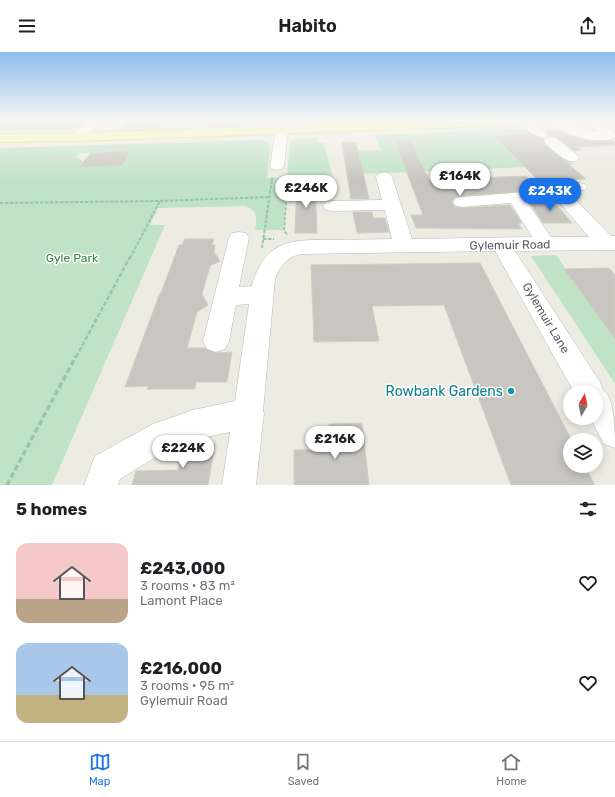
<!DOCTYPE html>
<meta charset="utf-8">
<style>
:root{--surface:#fff;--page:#f6f6f6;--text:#202124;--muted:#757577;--line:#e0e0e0;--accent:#1a73e8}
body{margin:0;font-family:Rubik,sans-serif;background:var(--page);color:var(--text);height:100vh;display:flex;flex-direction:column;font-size:15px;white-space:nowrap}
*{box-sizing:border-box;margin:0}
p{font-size:13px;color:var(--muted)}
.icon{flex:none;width:22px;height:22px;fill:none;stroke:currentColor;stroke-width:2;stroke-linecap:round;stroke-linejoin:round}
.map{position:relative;height:433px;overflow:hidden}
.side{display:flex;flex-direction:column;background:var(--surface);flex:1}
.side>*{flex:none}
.needle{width:26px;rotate:9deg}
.controls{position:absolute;left:563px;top:333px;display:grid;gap:8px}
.controls a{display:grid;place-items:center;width:40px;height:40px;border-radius:50%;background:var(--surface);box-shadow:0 2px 10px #0003;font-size:20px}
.price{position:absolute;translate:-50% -34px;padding:0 9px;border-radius:14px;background:#fff;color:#222;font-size:13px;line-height:26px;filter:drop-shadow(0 1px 2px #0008)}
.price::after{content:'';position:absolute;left:50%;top:24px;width:12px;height:9px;margin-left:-6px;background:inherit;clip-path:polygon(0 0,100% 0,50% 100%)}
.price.active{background:var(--accent);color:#fff}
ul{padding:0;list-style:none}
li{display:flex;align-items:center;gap:12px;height:100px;padding:0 16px}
li span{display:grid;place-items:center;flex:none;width:112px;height:80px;border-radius:12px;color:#555}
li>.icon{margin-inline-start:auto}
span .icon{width:48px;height:48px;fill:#fffc;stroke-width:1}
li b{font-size:17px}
h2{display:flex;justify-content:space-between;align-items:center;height:48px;padding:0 16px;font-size:17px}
header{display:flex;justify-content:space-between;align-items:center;height:52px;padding:0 16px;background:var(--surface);font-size:18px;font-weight:600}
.menu{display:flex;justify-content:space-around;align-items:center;height:56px;border-top:1px solid var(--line);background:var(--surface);font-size:11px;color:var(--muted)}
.menu a{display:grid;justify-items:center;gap:2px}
.menu .active{color:var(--accent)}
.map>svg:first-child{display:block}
</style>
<header><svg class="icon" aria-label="menu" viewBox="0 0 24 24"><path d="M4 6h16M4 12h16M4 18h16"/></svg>Habito<svg class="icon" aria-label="share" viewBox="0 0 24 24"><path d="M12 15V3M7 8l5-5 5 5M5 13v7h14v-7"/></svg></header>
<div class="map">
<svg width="615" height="433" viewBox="0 0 615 433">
<rect width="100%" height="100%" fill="#edece2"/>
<path fill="#c0e3c6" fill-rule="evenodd" d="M0,68h88l-10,7 -11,3 -67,1z
M138,68h226l-242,8 3,-6h11z
M530,77l44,36 -213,9 -9,-23 29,-1 -7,-15z
M317,86l1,5h6l8,32 -45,1 3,-34 6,-3z
M261,88l7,2 2,3 -3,33h19l-3,52h-28c2,-12 3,-20 -10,-24l-87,2 -8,17h15l-113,260h-52v-337zM79,101h22l-10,14h-11l3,-5 -4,-4h-4z
M556,203l8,11v3l51,70v45l-84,-128z"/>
<path fill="#c8c6c0" stroke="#d1cfc1" d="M559,78l11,6 19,5 23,-1 3,2v3l-39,2 5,3 -7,1 -17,-14 -9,-1 1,-2 -3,-3z
M531,82l13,5 -1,3 2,3 41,34 -47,2 -45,-45z
M410,88l19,40 97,-4 14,14 -78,6 -7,1 -3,5 3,5 7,1 48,-3 12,18h-4l4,6 -106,-1 -5,-13h12l-28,-74z
M356,90l11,48 2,9h-18l-9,-56z
M130,99l-8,14 -43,2 12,-14z
M297,131h18l2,50h-22z
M546,144l14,13 12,14h-29l-13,-20 13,-2z
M353,160h19l1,6h12l4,14 -32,1z
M185,187h29l-2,6h3l-1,7 6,9 -10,5 -8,28 6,11 -11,7 -10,36h18l11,5 16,-1 -5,30h-31l-1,7h-48l2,-3 -24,1 35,-94h1l18,-48h3z
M480,211l90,174v29h15l10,19h-84l-67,-180 -72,1 7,35 -65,1 -3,-77z
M609,216l6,7v64l-51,-70z
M362,371l7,62h-75v-35l36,-1 -1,-25z
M187,391l28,1 -7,41h-76l4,-14 42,-1 6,-26z"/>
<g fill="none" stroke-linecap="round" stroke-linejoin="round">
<g stroke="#b8b9be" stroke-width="1">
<path id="minor" d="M90,68h13l-22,20h-10l-2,-3 2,-3z
M518,68h13l17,14 -2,3c-11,2 -22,-9 -28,-17z
M549,68c17,-3 31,11 48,12l-15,-12h14l19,13v5c-16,7 -56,-3 -66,-18z
M282,74l5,1 1,3 -4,36 -2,3 -5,1 -5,-1 -2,-3 6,-36 1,-3z
M551,85l5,1 21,17 2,3 -2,3c-12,3 -22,-10 -31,-17l-2,-3 2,-3z
M384,120l6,2 2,3 20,62 120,-2 -21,-34 -49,4 -6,-1 -3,-4 3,-4 6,-1 75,-6 6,1 2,4 -2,4 -16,2 24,35h38l-42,-49 2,-3c11,-3 25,-4 36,-1l2,3 -2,3 -17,2 43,44h4v14l-100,1 85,131 3,8c12,7 12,43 12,58l-11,-4 -14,-26h6v-26h-22l-79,-141 -194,3c-15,3 -21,12 -26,25l-12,132 1,2 -8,72h-34l8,-53 -37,8 -21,7 -52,32 -2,6h-34l11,-29 58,-32 40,-14 42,-9 14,-97 -13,1 -7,36 -4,8 -9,3 -9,-3 -4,-8 26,-103 3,-5 7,-1 7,1 3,5 -10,49 13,-1c1,-8 5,-15 9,-22 15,-27 46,-24 72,-24 20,0 40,-1 59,-1l-7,-29 -53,1 -6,-1 -3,-4 3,-4 6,-1 50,-1 -6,-23 2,-3z"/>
</g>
<g stroke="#eadb5e" stroke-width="2">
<path id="major" d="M451,68h102l-1,3 -5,1 -471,17 -76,1v-8l76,-1z"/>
</g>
<path stroke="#99c4ad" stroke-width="1.5" stroke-dasharray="2.5 1.5" stroke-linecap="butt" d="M272,128v-3"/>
<path stroke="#99c4ad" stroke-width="2" stroke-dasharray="3.5 1.5" stroke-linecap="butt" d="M287,135l-3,44 4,4
M0,151l160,-2 109,-4
M263,187h11
M262,196l10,-69
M130,206l30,-57"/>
<path stroke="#99c4ad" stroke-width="2.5" stroke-dasharray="4.5 2" stroke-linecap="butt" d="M76,305l54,-100"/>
<path stroke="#99c4ad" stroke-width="3.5" stroke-dasharray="5.5 3" stroke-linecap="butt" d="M7,433l69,-129"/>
<use href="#minor" fill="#fff" fill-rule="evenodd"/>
<use href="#major" fill="#fafba9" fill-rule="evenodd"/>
</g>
<linearGradient id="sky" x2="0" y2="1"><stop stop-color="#8dbcf0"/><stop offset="0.53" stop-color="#f7f6f2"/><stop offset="1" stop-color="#f7f6f2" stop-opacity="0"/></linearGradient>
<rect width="615" height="128" fill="url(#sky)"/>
<circle fill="#0f9aa8" stroke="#fff" stroke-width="1.5" cx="511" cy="339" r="4"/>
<g text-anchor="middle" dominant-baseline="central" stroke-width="3" stroke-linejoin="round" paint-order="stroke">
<g font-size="12" fill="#5b5d62" stroke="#fff">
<text transform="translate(510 193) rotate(-1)">Gylemuir Road</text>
<text transform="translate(546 266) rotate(59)">Gylemuir Lane</text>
</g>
<g font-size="12" fill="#398349" stroke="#fff">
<text x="72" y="206">Gyle Park</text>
</g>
<g font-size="14" fill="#0d838f" stroke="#fff" text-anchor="end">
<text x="503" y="339">Rowbank Gardens</text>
</g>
</g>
</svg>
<div class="controls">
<a><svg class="needle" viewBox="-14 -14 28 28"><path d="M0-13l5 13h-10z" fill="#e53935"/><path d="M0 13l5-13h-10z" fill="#757577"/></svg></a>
<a><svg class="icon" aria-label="layers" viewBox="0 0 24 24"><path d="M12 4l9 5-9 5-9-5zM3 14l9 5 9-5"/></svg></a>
</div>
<b class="price" style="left:460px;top:145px">£164K</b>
<b class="price" style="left:306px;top:157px">£246K</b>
<b class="price active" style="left:550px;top:160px">£243K</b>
<b class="price" style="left:335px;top:408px">£216K</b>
<b class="price" style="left:183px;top:417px">£224K</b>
</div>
<section class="side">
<h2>5 homes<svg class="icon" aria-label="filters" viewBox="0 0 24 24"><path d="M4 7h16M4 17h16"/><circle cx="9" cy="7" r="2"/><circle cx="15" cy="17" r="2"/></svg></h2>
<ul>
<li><span style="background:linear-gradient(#f6c9c9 70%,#b9a48a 0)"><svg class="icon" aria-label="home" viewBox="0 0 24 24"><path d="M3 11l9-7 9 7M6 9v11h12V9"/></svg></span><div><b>£243,000</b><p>3 rooms · 83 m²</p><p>Lamont Place</p></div><svg class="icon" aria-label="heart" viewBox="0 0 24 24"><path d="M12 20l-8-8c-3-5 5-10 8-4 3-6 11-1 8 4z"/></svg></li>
<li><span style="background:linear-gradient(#a9c7e8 65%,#c2b280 0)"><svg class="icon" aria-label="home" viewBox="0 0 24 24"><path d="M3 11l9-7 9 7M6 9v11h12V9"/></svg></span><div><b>£216,000</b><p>3 rooms · 95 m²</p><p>Gylemuir Road</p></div><svg class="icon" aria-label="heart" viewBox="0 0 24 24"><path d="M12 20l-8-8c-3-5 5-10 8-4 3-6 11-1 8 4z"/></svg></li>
</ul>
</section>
<nav class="menu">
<a class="active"><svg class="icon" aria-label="map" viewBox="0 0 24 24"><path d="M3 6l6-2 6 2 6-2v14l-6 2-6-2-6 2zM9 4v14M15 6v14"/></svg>Map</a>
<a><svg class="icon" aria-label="saved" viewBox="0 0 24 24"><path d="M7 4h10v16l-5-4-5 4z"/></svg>Saved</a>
<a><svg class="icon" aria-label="home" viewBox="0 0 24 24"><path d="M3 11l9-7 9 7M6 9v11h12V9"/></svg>Home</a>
</nav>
